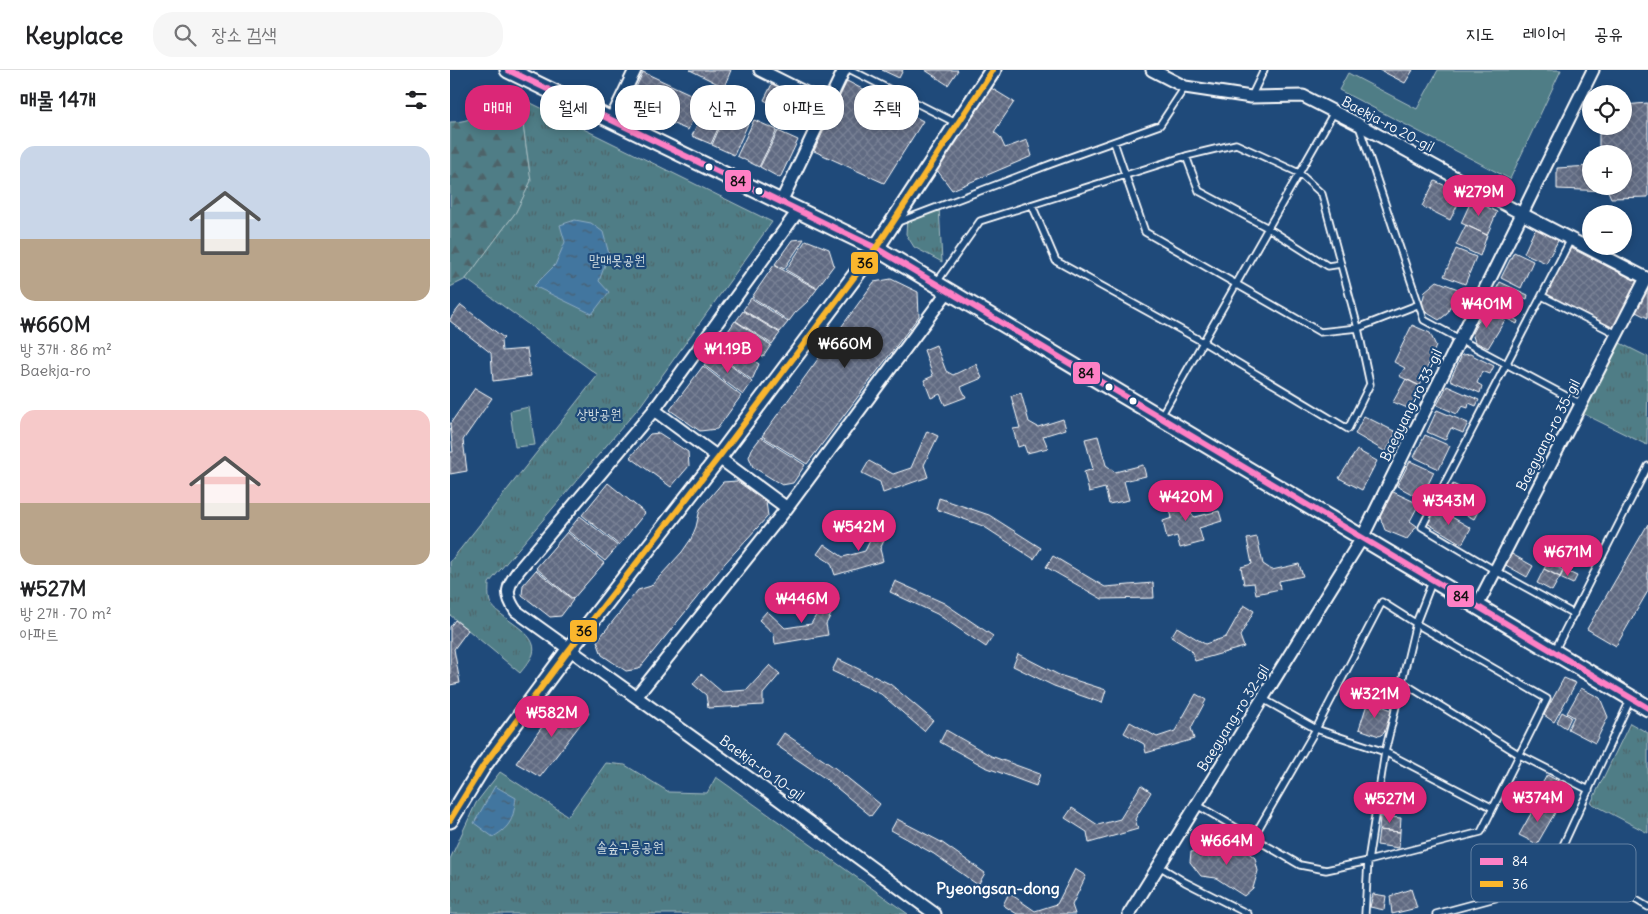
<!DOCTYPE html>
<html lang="ko">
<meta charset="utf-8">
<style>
:root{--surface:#fff;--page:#f6f6f6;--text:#202124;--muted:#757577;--line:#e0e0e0;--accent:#db2777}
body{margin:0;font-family:Delius,"Poor Story",sans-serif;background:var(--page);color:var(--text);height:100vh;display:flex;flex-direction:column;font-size:19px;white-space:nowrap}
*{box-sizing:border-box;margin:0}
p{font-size:16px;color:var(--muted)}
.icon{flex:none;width:28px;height:28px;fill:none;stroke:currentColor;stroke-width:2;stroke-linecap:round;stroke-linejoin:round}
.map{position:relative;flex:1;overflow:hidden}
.panel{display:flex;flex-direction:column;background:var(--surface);width:450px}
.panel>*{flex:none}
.banner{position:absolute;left:15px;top:15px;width:475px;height:45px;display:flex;gap:10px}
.tools{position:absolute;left:1132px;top:15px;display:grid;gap:10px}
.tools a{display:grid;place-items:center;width:50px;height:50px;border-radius:50%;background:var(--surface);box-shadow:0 2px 8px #0003;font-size:25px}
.price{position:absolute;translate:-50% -42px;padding:0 11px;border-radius:18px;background:var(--accent);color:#fff;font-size:16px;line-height:32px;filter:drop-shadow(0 1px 2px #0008)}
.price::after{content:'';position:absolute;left:50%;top:30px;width:15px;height:11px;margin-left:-8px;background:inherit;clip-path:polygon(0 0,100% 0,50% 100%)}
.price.on{background:#222;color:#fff}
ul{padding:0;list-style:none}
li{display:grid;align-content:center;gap:10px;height:265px;padding:0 20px}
li span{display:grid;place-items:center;height:155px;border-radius:15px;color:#555}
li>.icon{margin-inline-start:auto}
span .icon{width:90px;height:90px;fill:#fffc;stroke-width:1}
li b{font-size:21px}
h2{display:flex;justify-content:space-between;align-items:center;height:60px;padding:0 20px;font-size:21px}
.pill{padding:0 18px;border-radius:20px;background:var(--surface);box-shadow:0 2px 8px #0003;font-size:18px;line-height:45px}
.pill.on{background:var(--accent);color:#fff}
header{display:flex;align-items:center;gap:30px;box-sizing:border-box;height:70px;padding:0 25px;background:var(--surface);border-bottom:1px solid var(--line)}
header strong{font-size:24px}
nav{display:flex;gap:28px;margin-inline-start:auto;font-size:18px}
.search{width:350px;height:45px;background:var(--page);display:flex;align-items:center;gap:12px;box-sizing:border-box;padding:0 18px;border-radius:20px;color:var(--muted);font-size:19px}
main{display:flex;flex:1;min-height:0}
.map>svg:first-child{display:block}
</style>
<header>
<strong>Keyplace</strong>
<div class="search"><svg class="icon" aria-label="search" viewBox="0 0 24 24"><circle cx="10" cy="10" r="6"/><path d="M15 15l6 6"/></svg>장소 검색</div>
<nav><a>지도</a><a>레이어</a><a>공유</a></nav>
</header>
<main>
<section class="panel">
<h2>매물 14개<svg class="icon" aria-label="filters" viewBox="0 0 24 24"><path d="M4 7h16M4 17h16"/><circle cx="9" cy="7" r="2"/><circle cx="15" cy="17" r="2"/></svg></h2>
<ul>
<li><span style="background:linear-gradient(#c9d6e8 60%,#b9a48a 0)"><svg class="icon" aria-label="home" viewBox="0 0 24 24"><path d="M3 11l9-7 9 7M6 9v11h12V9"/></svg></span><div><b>₩660M</b><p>방 3개 · 86 m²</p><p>Baekja-ro</p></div></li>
<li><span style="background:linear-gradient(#f6c9c9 60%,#b9a48a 0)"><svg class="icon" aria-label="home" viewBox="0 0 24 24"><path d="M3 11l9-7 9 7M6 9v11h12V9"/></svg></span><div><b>₩527M</b><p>방 2개 · 70 m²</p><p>아파트</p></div></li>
</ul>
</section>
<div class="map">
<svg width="1198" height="844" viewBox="0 0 1198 844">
<defs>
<pattern id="forest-firs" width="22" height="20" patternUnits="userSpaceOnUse" patternTransform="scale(1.25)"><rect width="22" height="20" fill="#507d86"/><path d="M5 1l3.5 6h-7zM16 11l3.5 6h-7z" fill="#4e6469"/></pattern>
<pattern id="park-tufts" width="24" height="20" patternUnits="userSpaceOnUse" patternTransform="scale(1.25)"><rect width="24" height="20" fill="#507d86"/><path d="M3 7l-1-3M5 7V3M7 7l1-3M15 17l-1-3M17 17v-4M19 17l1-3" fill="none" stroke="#4e6469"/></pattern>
<pattern id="water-ripples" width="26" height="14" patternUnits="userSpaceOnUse" patternTransform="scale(1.25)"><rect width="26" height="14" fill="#42769f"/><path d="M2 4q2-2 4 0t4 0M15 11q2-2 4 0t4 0" fill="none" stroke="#485f71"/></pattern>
<pattern id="building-cross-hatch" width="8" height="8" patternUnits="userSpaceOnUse" patternTransform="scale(1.25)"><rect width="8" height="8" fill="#616b82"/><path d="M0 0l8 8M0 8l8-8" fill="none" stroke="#798195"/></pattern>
</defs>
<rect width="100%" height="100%" fill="#1f4a7a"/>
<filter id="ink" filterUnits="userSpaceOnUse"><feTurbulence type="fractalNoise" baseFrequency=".02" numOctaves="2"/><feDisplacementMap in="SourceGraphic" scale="10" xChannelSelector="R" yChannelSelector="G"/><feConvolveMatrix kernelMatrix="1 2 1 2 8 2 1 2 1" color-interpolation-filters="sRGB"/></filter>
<g filter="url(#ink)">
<path fill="#507d86" stroke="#a8bec2" d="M988,0h123l-51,109 -171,-89 9,-17 69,36z
M79,337l6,38 -20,2 -5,-36z"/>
<path fill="url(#forest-firs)" stroke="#a8bec2" d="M48,16l31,16 -7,15 9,64 -15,31 -50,67 -16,8v-165c29,0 35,-14 48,-36z"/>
<path fill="url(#park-tufts)" stroke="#a8bec2" d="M79,32l243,120 -131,183 -152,178c0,5 -1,14 1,19 8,17 50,30 43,52 -2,6 -9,14 -13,19l-70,-58v-53l148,-187 -132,-96 50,-67 15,-31 -9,-64z
M489,136l3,56 -28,-15 -8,-13 1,-15z
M1168,272l30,15 -1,88 -65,-32z
M1180,653l18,10v100l-57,-30z
M156,693l19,2 44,27 38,1 9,-16 192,137h-458v-55l26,-56 24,-31 68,44z"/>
<path fill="url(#water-ripples)" stroke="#8eadc5" d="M125,150l16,3 12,9 6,22 -10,27 10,11 -17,22 -58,-28 21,-21 10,-23 -5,-17z
M45,716l21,12c-3,20 -4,28 -23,39l-19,-14z"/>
<path fill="url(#building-cross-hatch)" stroke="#fff" fill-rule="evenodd" d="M240,0h41l-7,17z
M432,0h21l-4,8z
M475,0h33l-10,15z
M930,0h33l-8,13z
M193,2l58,27 -13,31 -60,-25z
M397,11l76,40 -39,62 -70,-32z
M323,12l17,9 -9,18 -17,-9z
M541,18l23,14 -20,30 6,5 5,11 22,-8 5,16 -80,34 -15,-20z
M259,27l19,9 -17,38 -19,-8z
M1198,33v94l-37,1 -3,-7 -51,-2v-21l33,-2v-14l9,-2v-17l12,-1 -5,-6h18v-21zM1141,84h33v32h-33z
M278,38l23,9 -17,38 -22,-10z
M304,50l23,10 -18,37 -22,-11z
M328,61l20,9 -18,38 -20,-11z
M985,111l28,13 -13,26 -28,-14z
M1022,129l25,13 -10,23 -26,-12z
M1092,154l18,13 -14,26 -22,-10 10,-22z
M1016,155l21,10 -7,21 -24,-11z
M354,169l-20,30 -9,-5 17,-24z
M356,170l23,9 5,16 -17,23 -31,-18z
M1119,177l69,35 -25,48 -68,-35z
M1006,179l20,8 -11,27 -21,-8z
M1064,182l19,9 -12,27 -20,-10z
M324,195l43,24 -9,12 -13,12 -6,8 -37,-24z
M441,209l27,13 1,24 -112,148 -45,-28 112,-154z
M987,211l21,8 -11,25 -8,6 -20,-12 4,-8 2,-9z
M1050,212l28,13 -1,4 -7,-3 -11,20 9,5 -1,3 -31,-16z
M1198,216v32l-14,-7z
M301,228l37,24 -8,10 -37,-22z
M11,235l43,33 -3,3 1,10 25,-2 4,27 -38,5 -2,-28 -41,-32v-2z
M1034,240l21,10 -17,28 -13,-6 -3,-9z
M293,241l37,22 -8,11 -36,-23z
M285,251l36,24 -8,12 -37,-23z
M962,255l18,8 6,13 -16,40 -21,-10 6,-8 -11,-6z
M273,269l36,25 -7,16 -38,-28z
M486,275l10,26 7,4 23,-11 6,14 -21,9 5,10 -21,8 -5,-11 -9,4 -7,-18 9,-4 -9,-26z
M263,282l39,30 -9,13 -39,-30z
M1020,284l24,12 -4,8 -8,-3 -5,12 5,3 -2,7 -30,-13 12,-25z
M253,296l38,30 -24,33 -17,2 -30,-21z
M956,309l14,7 -10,23 -17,-7z
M997,316l32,14 -3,6 -7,-3 -1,5 -6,-2 -5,8 -20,-9z
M25,318l17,10 -29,42 4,31 -17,3v-22h3l-3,-28z
M571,323l8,29 9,5 25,-8 3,10 -23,7 5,12 -21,5 -3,-8 -6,2 -5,-18 7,-1 -9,-32z
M987,340l31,13 -5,10 -12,-5 -6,12 -18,-8z
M914,346l32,16 -10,20 -31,-18z
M477,361l11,5 -14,29 4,12 -45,16 -3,-11 -18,-9 7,-12 24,13 18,-6z
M209,363l29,19 1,14 -18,21 -41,-30 20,-23z
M975,365l25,11 -11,23 -25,-12z
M648,366l8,29 9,7 28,-7 3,11 -22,5 5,19 -20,4 -4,-16 -16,4 -5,-20 9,-3 -8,-30z
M311,367l44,28 -12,18 -11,2 -29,-18 -4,-10 3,-8z
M907,380l20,11 -15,29 -23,-12z
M960,391l24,11 -13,27 -24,-13z
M287,411l29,21 2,14 -43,47 -86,106 -13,2 -24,-16 -5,-14 41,-51 13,-4 31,-34 9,-13 5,-12 4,-18 23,-27z
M158,413l37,30 -26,32 -37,-30z
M1003,414l31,16 -10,19 -31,-16z
M730,419l5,21 10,7 24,-6 3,10 -23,7 4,14 -23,6 -3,-12 -10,3 -4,-18 9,-3 -6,-26z
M941,421l28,13 -9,17 7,5 -10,13 -22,-9 -7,-18z
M489,428l50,17 52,33 -7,11 -51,-33 -47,-17z
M986,438l35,20 -9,16 -35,-21z
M130,446l38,30 -13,15 -37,-30z
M431,448l11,6 -12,25 3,12 -48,14 -4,-12 -14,-9 7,-10 19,13 22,-6z
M1198,454v67l-32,55 -29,-17z
M117,462l37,31 -31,36 -37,-31z
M807,467l6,27 9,6 27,-6 4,12 -24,5 1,8 -24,5 -2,-11 -10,1 -3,-17 11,-3 -5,-25z
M1060,483l23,13 -6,11 -23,-13z
M603,486l52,31 48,-4 1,15 -52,1 -56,-32z
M1098,492l15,8 -3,7 -16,-8z
M1094,499l16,8 -8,14 -15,-8z
M86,500l37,30 -12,16 -11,1 -28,-22 1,-10z
M1114,500l13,6 -4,8 -13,-6z
M445,511l49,22 49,33 -7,11 -49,-33 -47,-22z
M379,523l10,6 -13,25 2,11 -53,9 -1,-10 -15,-14 8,-9 18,17 26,-4z
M794,535l10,6 -14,25 4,11 -49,14 -4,-11 -20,-13 6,-10 28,17 21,-7z
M5,550l13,10 -14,19 6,34 -10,2v-58z
M568,584l41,21 47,15 -4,13 -48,-17 -41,-20z
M388,589l52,25 43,36 -9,11 -43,-37 -49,-23z
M320,595l10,9 -17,20v11l-55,3 -2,-13 -13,-11 8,-10 21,18 25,-2z
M1114,608l12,5 -22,39 -10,-7z
M1131,618l19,10 8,19 -13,26 -27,-14 6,-12 -7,-4z
M746,624l10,6 -15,28 3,11 -48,14 -2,-9 -20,-11 6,-11 27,15 18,-6z
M112,629l27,14 -49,64 -24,-14z
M918,631l24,9 -8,23 -5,3 -20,-7z
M1112,642l9,5 -5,11 -9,-6z
M496,660l45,26 49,18 -4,12 -51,-19 -45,-25z
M334,663l51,35 45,36 -9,12 -45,-37 -50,-34z
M1097,705l19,10 4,8 -9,14 -24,-14z
M691,715l10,7 -16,27 3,10 -49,14 -2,-11 -22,-14 7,-10 26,17 22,-6z
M1088,731l18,10 -19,33 -18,-9z
M930,746l21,2 -1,14 -21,-2z
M447,749l44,23 44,31 -7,12 -44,-31 -43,-24z
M929,760l21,2 -1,16 -22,-3z
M766,769l17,11 7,-4 15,12 3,13 -5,17 -9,8 -28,-18 -15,-2 -11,-14 1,-10 16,-3z
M625,799l11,7 -14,29 3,9h-58l-14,-9 6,-12 26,18 22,-7z
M961,819l6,19 -25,6 -2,-18z
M923,824l13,2 -2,14 -14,-3z"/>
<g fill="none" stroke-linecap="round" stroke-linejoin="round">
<g stroke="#fff" stroke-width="9">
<path id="service" d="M401,0l105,53
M801,27l13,-27
M909,56l65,194 157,84
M664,72l31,90 175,100 38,-4 59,-23
M736,86l13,35 69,37 60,38 13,-2
M448,152l153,-58 109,-39 25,-38
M1121,169l-149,288 74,44 78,43
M487,212l43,-61 206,-65 50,-12 63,29 23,21 36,134 12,56 -22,45 -145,-87 -147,-81 -24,-56
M1092,226l75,38
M711,346l173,-304
M1104,582l94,-186
M952,612l118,73 69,35
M813,629l53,30 69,23 108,56
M747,735l103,60 26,5 42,-9 113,-29 66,-133 -127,-73 -38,-24 -66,127 -63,109
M1109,784l89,53
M709,796l26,16 63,32
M915,844l3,-53 17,-109 31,-129 16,-41
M986,844l63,-17 60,-43 72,-156"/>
</g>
<g stroke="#fff" stroke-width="15">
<path id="minor" d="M310,0l68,34
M702,0l33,17 66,10 52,-1 55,28 164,90 126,65
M161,50l24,-50
M331,132l63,-132
M348,141l-144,199 -135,160c-12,16 -15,24 -3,41l243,174 176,129
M204,340l133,98
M1027,536l169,-328
M186,627l151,-189 161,-217
M679,844l233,-376 231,-468"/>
</g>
<g stroke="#fff" stroke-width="19">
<path id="tertiary" d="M58,0l368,178 772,460
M0,750l33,-54 86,-116 150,-193 157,-209 117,-178"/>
</g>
<use href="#service" stroke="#1f4a7a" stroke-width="5.5"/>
<use href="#minor" stroke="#1f4a7a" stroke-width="11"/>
<use href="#tertiary" stroke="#1f4a7a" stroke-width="15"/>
<g stroke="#1f4a7a" stroke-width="10">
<path id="bus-1" d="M58,0l368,178 772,460"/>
</g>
<g stroke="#1f4a7a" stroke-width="10">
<path id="bus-2" d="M0,750l33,-54 86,-116 150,-193 157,-209 117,-178"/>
</g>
<use href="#bus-1" stroke="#ff80c5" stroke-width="6"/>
<use href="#bus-2" stroke="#fab62d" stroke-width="6"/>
</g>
</g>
<g fill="#fff" stroke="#1f4a7a" stroke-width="2">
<circle cx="259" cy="97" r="4.5"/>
<circle cx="309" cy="121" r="4.5"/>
<circle cx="659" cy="317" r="4.5"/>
<circle cx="683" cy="331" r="4.5"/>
</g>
<g text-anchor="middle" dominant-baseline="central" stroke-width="4.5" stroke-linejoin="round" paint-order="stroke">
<g font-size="14" fill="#fff" stroke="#1f4a7a">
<text transform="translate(938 54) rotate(28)">Baekja-ro 20-gil</text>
<text transform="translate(961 335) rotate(-64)">Baegyang-ro 33-gil</text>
<text transform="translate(1098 365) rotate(-63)">Baegyang-ro 35-gil</text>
<text transform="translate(783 648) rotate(-58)">Baegyang-ro 32-gil</text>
<text transform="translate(312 698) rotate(36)">Baekja-ro 10-gil</text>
</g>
<g font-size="14" fill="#d3dee1" stroke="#1f4a7a">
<text x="167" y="190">말매못공원</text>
<text x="149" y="344">상방공원</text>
<text x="180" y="777">솔숲구릉공원</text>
</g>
<g font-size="16" font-weight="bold" fill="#fff" stroke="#1f4a7a">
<text x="548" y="818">Pyeongsan-dong</text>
</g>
</g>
<rect x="1021" y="774" width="165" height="58" rx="8" fill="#1f4a7a" stroke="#6280a2" stroke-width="1"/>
<rect x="1030" y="788" width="23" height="7" fill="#ff80c5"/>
<rect x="1030" y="811" width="23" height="6" fill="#fab62d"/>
<g font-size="14" fill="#fff">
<text x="1062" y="796">84</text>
<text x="1062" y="819">36</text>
</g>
<g stroke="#1f4a7a" stroke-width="2">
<rect x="274" y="99" width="28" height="24" rx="5" fill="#ff80c5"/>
<rect x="400" y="181" width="29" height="24" rx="5" fill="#fab62d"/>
<rect x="622" y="291" width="29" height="24" rx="5" fill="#ff80c5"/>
<rect x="996" y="514" width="29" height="24" rx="5" fill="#ff80c5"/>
<rect x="119" y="549" width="29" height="24" rx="5" fill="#fab62d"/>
</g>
<g font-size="14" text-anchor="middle" font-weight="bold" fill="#111">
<text x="288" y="116">84</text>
<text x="415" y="198">36</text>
<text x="636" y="308">84</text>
<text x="1011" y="531">84</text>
<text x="134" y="566">36</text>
</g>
</svg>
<div class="tools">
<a><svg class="icon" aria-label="locate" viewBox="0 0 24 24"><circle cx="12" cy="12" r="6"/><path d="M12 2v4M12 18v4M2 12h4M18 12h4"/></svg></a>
<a>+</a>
<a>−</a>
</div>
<b class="price" style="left:1029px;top:147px">₩279M</b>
<b class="price" style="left:1037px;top:259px">₩401M</b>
<b class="price on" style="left:395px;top:299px">₩660M</b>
<b class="price" style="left:278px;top:304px">₩1.19B</b>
<b class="price" style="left:736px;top:452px">₩420M</b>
<b class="price" style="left:999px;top:456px">₩343M</b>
<b class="price" style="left:409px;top:482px">₩542M</b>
<b class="price" style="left:1118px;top:507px">₩671M</b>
<b class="price" style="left:352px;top:554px">₩446M</b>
<b class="price" style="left:925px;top:649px">₩321M</b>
<b class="price" style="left:102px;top:668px">₩582M</b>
<b class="price" style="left:1088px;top:753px">₩374M</b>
<b class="price" style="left:940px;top:754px">₩527M</b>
<b class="price" style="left:777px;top:796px">₩664M</b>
<div class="banner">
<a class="pill on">매매</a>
<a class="pill">월세</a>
<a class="pill">필터</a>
<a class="pill">신규</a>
<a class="pill">아파트</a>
<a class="pill">주택</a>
</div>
</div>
</main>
